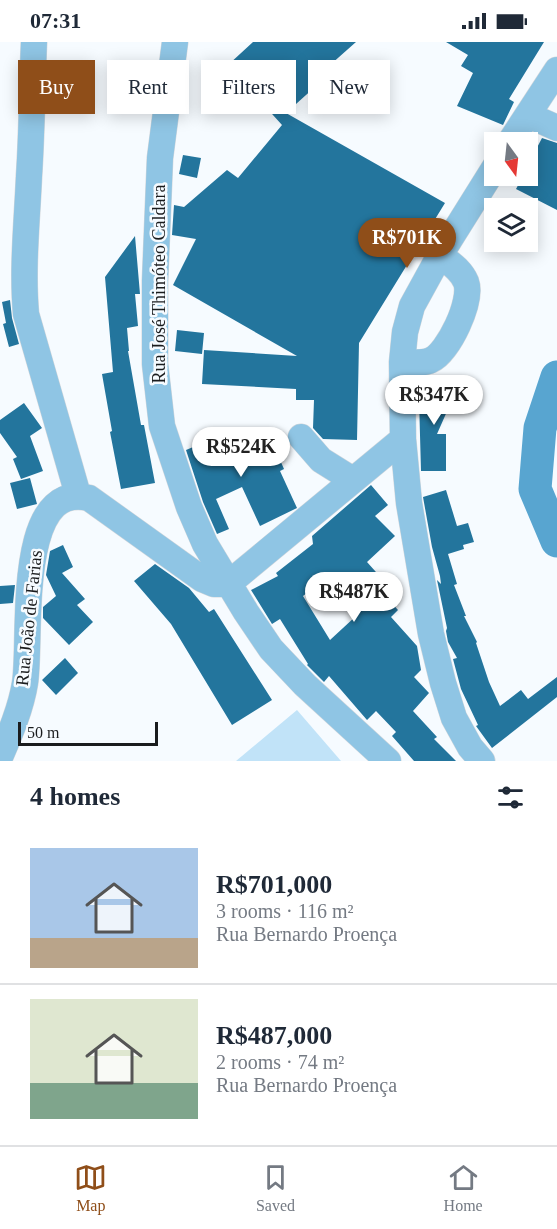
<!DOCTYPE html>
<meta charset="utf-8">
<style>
:root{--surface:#fff;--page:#f2f2f3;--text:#1f2937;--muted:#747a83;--line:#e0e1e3;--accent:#8f4e19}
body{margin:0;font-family:Georgia,serif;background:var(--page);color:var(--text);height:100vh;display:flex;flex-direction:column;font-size:22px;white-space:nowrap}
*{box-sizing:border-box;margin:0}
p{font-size:20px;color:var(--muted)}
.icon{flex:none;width:33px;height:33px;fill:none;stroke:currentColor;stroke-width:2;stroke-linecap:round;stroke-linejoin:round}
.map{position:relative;height:719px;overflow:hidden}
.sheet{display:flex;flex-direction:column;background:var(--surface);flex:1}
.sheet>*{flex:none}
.top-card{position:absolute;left:18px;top:18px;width:522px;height:54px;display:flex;gap:12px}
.needle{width:39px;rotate:165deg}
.fabs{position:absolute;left:484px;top:90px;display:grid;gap:12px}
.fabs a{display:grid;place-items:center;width:54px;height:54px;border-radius:0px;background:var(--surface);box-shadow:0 3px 15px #0003;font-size:30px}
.scale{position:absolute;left:18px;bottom:15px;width:140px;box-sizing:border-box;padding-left:6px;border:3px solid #1a1c1e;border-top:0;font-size:16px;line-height:21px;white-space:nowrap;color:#1a1c1e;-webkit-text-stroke:4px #f6fbff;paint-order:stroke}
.price{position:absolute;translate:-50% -51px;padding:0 14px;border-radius:21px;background:#fff;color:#222;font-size:20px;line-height:39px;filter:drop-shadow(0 2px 3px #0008)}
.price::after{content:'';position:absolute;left:50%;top:36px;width:18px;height:14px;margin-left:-9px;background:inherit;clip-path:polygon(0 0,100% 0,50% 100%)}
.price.on{background:var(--accent);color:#fff}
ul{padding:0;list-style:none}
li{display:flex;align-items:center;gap:18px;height:150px;padding:0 30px}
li+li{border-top:2px solid var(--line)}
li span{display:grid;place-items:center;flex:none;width:168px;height:120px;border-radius:0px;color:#555}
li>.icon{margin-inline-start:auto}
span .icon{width:72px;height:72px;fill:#fffc;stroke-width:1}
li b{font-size:26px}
h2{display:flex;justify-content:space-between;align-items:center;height:72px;padding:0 30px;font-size:26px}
.pill{padding:0 21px;border-radius:0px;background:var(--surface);box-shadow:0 3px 15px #0003;font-size:21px;line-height:54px}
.pill.on{background:var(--accent);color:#fff}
.status{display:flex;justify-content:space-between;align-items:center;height:42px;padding:0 30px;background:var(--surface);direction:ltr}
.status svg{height:16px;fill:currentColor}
.dock{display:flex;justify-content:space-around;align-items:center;height:84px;border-top:2px solid var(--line);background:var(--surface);font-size:16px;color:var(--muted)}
.dock a{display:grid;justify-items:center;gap:3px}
.dock .on{color:var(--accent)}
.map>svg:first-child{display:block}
</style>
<div class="status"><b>07:31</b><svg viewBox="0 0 49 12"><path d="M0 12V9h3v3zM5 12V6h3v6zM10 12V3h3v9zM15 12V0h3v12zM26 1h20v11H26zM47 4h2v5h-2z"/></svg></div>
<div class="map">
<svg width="557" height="719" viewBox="0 0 557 719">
<rect width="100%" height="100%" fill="#f6fbff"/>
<path fill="#c1e3f8" d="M297,668l44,51h-105z"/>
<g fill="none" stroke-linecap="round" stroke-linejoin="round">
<path stroke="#58a5d0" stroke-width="33" d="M557,335l-17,51 -5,61 22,52"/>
</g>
<path fill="#23759d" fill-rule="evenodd" d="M253,0h103l-44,39 4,5 -30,27 159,90 -86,140 -2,97 -34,-1 -10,-11 1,-28h-18v-11l-94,-5 2,-34 93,6 -124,-71 23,-46 -24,-4 2,-30 10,2 43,-37 11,8 44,-53 -54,-60z
M446,0h98l-35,57 5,3 -11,23 -46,-19 16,-33 -12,-7 7,-11z
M542,96l15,5v67l-41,-21 7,-13h5v-11z
M183,113l18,3 -4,20 -18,-4z
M135,194l5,58h-5l3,32 -11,2 2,23h-1l13,74h3l11,58 -34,6 -11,-57 2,-1 -10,-57 11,-2 -8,-95z
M10,258l2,18 7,26 -10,3 -6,-23 3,-1 -4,-21z
M177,288l27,3 -2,21 -27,-3z
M429,337l27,12 -19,43h9v37h-25l-2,-72z
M24,361l18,25 -12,8 13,35 -22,8 -8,-20 4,-2 -17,-24v-13z
M217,395l2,5h53l12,27 -4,2 17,37 -37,18 -18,-39 -26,12 13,30 -12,5 -14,-32 -17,-52z
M30,436l7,26 -20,5 -7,-26z
M371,443l17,20 -13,11 20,20 -28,26 17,19 -7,6 21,23 -7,7 26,29 4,24 -7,7 15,16 -16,18 24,26 -3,2 22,22h-42l-22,-25 4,-4 -20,-21 -9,9 -38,-44 -5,6 -17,-17 1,-1 -28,-45 -8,5 -21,-34 27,-14 -2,-3 37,-29 -1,-8zM324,538l32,36 -26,24 -27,-44z
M446,448l11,36 11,-3 6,19 -11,3 1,4 -16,5 9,30 -3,1 12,31h-2l13,26 -1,1 13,39 11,24 21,-16 7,9 29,-22v20l-65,51 -16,-22 2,-1 -17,-36 -8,-30 4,-1 -9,-16 -2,-11 1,-3 -10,-48 4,4 -1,-8 -8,-29 -9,-50z
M63,503l10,22 -11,6 23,26 -8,6 16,17 -24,23 -26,-27v-11l13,-11 -10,-21 4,-24z
M155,522l34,24 20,24 5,-3 58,91 -40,25 -61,-101 -37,-43z
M15,543l-2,18 -13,1v-18z
M65,616l13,15 -22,22 -14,-15z"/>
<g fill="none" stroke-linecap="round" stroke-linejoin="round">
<g stroke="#d3d7db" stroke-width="27">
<path id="minor" d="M34,0c-2,45 -2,89 -5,134 -2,46 -7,92 -3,138l52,181
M175,0l-15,116 -5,123v83l7,62 27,81 16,37 41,68 25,37 34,36 83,76
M528,73l29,13
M510,100l47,-72
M402,320c9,0 21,2 29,-2 17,-7 42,-59 35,-78 -5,-12 -16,-19 -26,-27
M301,395l20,23 32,20
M0,715c10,-23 21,-49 25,-74 7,-43 -11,-203 64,-185l113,81 12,5h14l175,-145
M482,719l-12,-14 -16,-29 -11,-35 -12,-49 -22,-131 -6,-64 -1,-77 3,-30 7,-26 28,-51 55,-88"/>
</g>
<use href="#minor" stroke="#8fc5e4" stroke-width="26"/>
</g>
<g text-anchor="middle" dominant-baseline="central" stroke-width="5" stroke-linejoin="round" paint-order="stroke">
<g font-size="18" fill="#1a1c1e" stroke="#f6fbff">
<text transform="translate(159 242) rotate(-90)">Rua José Thimóteo Caldara</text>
<text transform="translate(29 576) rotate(-84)">Rua João de Farias</text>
</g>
</g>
</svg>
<div class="fabs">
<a><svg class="needle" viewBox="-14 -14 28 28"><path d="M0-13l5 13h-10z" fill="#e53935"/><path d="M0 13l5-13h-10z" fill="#747a83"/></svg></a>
<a><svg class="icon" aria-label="layers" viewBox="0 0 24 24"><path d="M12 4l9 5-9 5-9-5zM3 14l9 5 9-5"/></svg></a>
</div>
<div class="scale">50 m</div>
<b class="price on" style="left:407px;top:227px">R$701K</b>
<b class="price" style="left:434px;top:384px">R$347K</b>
<b class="price" style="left:241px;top:436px">R$524K</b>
<b class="price" style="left:354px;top:581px">R$487K</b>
<div class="top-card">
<a class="pill on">Buy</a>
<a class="pill">Rent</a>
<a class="pill">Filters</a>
<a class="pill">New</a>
</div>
</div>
<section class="sheet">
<h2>4 homes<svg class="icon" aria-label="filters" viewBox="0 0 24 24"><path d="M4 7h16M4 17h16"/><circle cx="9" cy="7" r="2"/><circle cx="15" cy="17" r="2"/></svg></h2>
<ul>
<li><span style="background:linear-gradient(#a9c7e8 75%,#b9a48a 0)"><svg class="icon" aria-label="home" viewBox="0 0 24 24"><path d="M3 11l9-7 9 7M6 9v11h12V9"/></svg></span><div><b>R$701,000</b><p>3 rooms · 116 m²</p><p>Rua Bernardo Proença</p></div></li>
<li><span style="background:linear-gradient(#dfe7d0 70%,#7fa58c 0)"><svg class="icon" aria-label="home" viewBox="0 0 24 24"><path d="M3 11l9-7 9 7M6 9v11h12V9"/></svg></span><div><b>R$487,000</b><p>2 rooms · 74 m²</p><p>Rua Bernardo Proença</p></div></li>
</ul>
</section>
<nav class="dock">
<a class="on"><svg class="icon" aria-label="map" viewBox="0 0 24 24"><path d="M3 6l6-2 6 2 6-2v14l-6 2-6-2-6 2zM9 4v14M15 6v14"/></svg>Map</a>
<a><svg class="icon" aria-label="saved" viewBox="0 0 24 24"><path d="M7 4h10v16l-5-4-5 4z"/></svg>Saved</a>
<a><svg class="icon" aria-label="home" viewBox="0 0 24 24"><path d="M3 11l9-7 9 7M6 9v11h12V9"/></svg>Home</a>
</nav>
